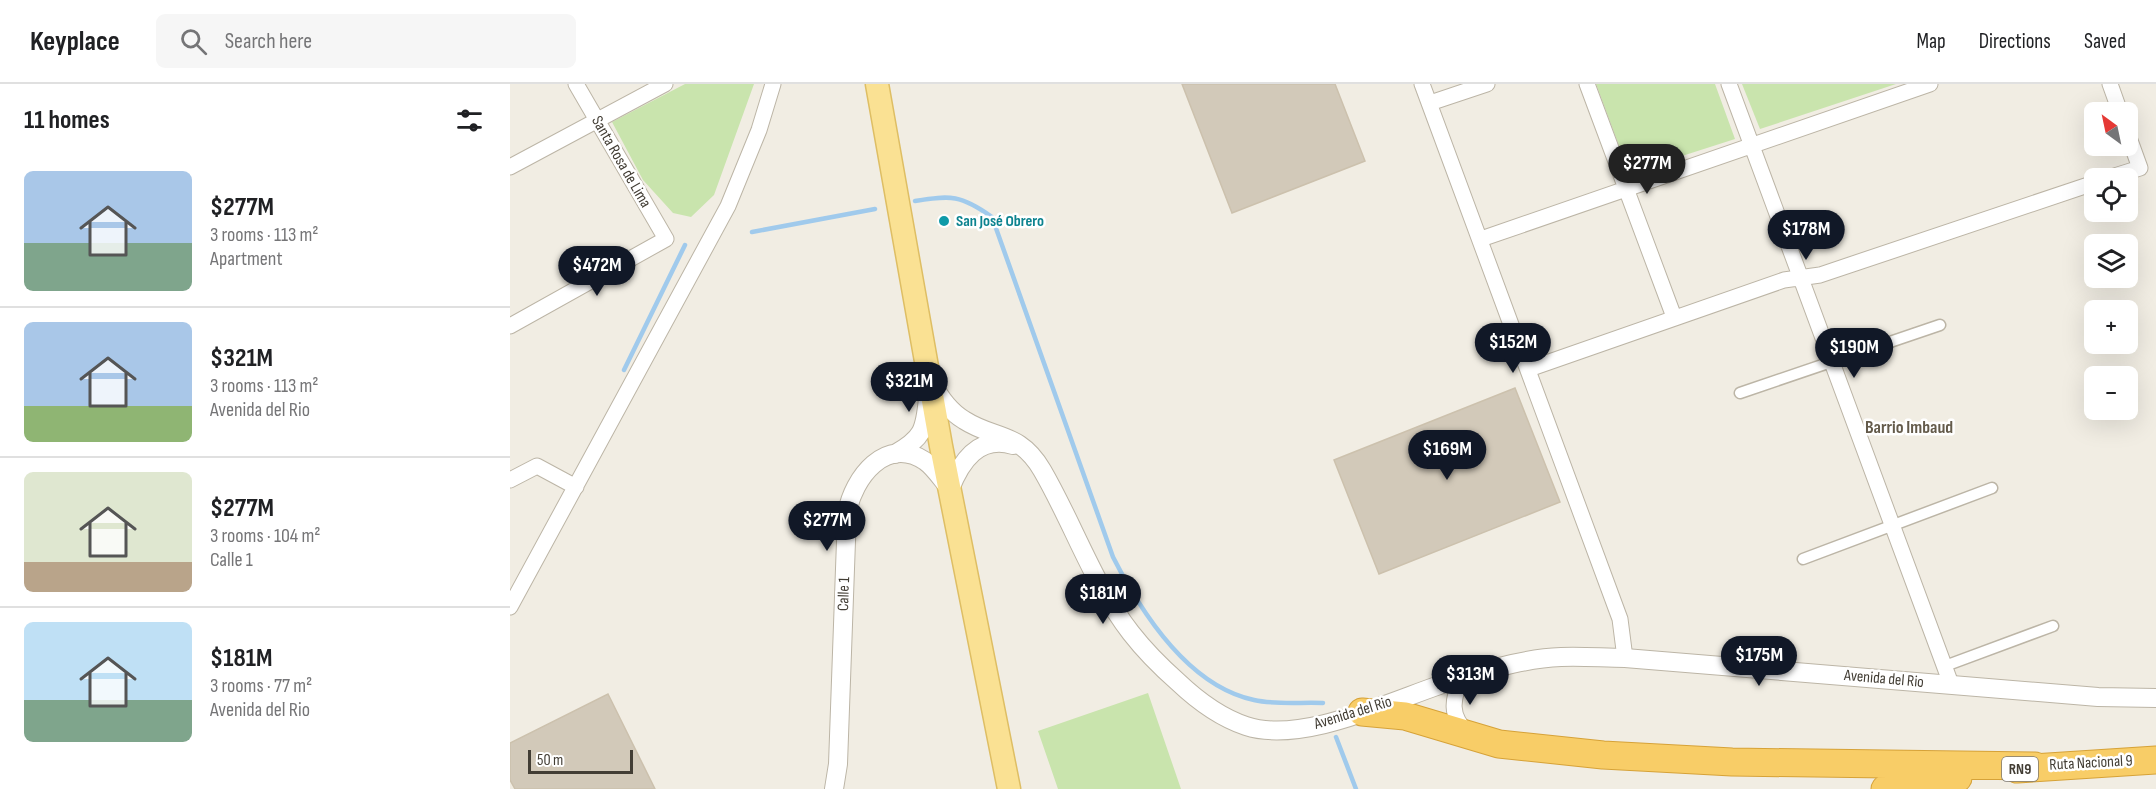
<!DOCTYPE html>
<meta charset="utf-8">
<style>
:root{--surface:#fff;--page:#f6f6f6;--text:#202124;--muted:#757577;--line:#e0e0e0;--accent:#111827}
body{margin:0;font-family:"Sofia Sans Condensed",sans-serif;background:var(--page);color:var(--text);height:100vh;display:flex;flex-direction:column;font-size:22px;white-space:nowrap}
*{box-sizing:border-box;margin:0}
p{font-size:20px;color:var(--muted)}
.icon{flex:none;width:33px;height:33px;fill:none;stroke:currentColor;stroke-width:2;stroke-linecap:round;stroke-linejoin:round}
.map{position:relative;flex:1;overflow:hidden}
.panel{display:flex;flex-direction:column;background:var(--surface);width:510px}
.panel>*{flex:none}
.needle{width:39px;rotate:327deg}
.tools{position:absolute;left:1574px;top:18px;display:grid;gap:12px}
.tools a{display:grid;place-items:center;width:54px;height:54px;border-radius:9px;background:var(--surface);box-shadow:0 6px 24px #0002;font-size:30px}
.scale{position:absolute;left:18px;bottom:15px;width:105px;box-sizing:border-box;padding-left:6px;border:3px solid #423d34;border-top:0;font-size:16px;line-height:21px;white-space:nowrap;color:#423d34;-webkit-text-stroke:4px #fff;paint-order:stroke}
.price{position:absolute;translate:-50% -51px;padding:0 14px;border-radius:21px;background:var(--accent);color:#fff;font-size:20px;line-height:39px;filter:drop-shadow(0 2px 3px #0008)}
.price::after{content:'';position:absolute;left:50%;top:36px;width:18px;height:14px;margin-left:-9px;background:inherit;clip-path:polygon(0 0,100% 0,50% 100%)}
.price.current{background:#222;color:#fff}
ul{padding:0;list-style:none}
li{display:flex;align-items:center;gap:18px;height:150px;padding:0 24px}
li+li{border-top:2px solid var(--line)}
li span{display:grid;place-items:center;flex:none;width:168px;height:120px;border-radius:9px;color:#555}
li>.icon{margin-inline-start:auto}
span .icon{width:72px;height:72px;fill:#fffc;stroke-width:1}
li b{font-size:26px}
h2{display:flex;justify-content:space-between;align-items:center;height:72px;padding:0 24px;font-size:26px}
header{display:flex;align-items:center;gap:36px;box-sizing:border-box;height:84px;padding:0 30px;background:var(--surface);border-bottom:2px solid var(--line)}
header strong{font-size:28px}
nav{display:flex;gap:33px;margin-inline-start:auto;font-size:21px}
.search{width:420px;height:54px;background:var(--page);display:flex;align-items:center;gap:15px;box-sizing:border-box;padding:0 21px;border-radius:9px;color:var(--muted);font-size:22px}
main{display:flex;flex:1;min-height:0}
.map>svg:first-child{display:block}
</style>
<header>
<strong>Keyplace</strong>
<div class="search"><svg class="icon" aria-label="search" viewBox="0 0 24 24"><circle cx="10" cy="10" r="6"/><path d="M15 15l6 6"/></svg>Search here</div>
<nav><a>Map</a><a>Directions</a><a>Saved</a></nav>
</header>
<main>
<section class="panel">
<h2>11 homes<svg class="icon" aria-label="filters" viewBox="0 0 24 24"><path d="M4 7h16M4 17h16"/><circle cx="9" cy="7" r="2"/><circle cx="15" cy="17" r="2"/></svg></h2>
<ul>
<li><span style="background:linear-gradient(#a9c7e8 60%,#7fa58c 0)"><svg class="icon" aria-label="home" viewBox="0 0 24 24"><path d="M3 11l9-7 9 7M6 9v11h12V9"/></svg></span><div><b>$277M</b><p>3 rooms · 113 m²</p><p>Apartment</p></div></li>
<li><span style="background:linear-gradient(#a9c7e8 70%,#8fb573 0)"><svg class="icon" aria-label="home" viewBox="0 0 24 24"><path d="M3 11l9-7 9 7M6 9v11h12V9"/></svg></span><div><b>$321M</b><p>3 rooms · 113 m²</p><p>Avenida del Rio</p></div></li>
<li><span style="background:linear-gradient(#dfe7d0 75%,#b9a48a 0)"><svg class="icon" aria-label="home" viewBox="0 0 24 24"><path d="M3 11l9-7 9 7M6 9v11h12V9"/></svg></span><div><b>$277M</b><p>3 rooms · 104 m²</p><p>Calle 1</p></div></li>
<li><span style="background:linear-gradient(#bfe0f5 65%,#7fa58c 0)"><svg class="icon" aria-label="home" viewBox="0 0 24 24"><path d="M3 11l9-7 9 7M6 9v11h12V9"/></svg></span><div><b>$181M</b><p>3 rooms · 77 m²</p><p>Avenida del Rio</p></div></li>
</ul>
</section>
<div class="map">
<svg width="1646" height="705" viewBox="0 0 1646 705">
<rect width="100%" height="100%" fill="#f1ede3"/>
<path fill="#c9e4ad" d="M175,0h69l-40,111 -23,22 -18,-4 -30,-33 -31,-58z
M1086,0h119l20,55 -106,34z
M1232,0h154l-136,45z
M638,609l33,96h-123l-20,-58z"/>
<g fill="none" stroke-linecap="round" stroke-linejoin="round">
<path stroke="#a0caec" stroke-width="4.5" d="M405,117c36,-6 46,-6 77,16l121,340c28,55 75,129 141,143 21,5 47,2 69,3
M242,148l123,-23
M114,286l61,-125
M826,653l20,52"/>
</g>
<path fill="#d2c9b9" stroke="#ccc1ad" stroke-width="1.5" d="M672,0h153l30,77 -133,52z
M1005,304l45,114 -181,72 -45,-114z
M98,610l47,95h-140l-5,-9v-37z"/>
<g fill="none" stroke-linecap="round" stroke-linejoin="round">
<g stroke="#bcb5a6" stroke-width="13">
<path id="pedestrian" d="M1230,309l200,-68
M1293,475l189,-71
M1435,582l108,-40"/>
</g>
<g stroke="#bcb5a6" stroke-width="17">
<path id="minor" d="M912,0l198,535 5,39
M1077,0l87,233
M1219,0l222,600
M1600,0l10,28
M920,19l57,-19
M0,83l155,-83
M1598,94l32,-10 -13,-36
M971,155l449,-155
M0,242l156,-87 -90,-155
M1019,285l255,-89 36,-5 274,-92
M0,396l27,-14 39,21
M0,523l218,-401 31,-76 14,-46
M952,593c-10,22 -13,39 6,56"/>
</g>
<g stroke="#bcb5a6" stroke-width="20">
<path id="tertiary" d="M422,299c8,15 17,28 32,37 31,20 55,11 78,50 31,53 51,114 89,163 14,18 30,34 47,49 20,19 41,35 68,44 60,20 158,-32 218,-49 31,-9 65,-19 97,-20 22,-1 43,1 64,1l473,39 58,1
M385,370c28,-16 30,-24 33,-56
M324,705l4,-25 9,-251c6,-35 39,-78 78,-52 10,7 17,19 25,28 11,-28 29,-54 63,-44"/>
</g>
<g stroke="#debe64" stroke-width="25">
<path id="primary" d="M367,0l64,362 68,343"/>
</g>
<g stroke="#d6a238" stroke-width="29">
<path id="motorway" d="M852,628l43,4 94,28 104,11 129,7 303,4
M1507,685l139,-9
M1375,705l73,-11"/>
</g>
<use href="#pedestrian" stroke="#fff" stroke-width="10"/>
<use href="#minor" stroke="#fff" stroke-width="15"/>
<use href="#tertiary" stroke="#fff" stroke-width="18"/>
<use href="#primary" stroke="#fae193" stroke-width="22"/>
<use href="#motorway" stroke="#f8cd67" stroke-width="27"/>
</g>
<circle fill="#0f9aa8" stroke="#fff" stroke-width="2" cx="434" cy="137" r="6"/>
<g text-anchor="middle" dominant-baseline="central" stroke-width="5" stroke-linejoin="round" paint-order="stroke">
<rect fill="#fff" stroke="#7b7771" stroke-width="1.5" x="1492" y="673" width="36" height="24" rx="4.5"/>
<g font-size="15" font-weight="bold" fill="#423d34">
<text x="1510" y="685">RN9</text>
</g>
<g font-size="16" fill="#423d34" stroke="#fff">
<text transform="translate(111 78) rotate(60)">Santa Rosa de Lima</text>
<text transform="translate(334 510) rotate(-88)">Calle 1</text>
<text transform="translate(1374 595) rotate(5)">Avenida del Rio</text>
<text transform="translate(843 629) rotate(-17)">Avenida del Rio</text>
<text transform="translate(1581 679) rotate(-3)">Ruta Nacional 9</text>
</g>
<g font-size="16" font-weight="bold" fill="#0d838f" stroke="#fff" text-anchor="start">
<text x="446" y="137">San José Obrero</text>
</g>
<g font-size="18" font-weight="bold" fill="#645b4b" stroke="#fff">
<text x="1399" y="343">Barrio Imbaud</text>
</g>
</g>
</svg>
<div class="tools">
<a><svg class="needle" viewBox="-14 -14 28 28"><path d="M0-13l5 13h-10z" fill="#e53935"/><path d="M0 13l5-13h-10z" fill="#757577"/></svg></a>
<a><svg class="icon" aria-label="locate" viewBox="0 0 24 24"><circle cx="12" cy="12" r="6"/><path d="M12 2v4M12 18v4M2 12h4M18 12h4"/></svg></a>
<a><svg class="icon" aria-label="layers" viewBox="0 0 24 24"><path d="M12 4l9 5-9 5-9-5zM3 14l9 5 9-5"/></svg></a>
<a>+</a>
<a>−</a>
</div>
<div class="scale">50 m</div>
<b class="price current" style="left:1137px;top:111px">$277M</b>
<b class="price" style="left:1296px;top:177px">$178M</b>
<b class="price" style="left:87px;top:213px">$472M</b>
<b class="price" style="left:1003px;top:290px">$152M</b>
<b class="price" style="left:1344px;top:295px">$190M</b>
<b class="price" style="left:399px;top:329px">$321M</b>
<b class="price" style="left:937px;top:397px">$169M</b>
<b class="price" style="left:317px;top:468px">$277M</b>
<b class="price" style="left:593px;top:541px">$181M</b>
<b class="price" style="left:1249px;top:603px">$175M</b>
<b class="price" style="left:960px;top:622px">$313M</b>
</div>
</main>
